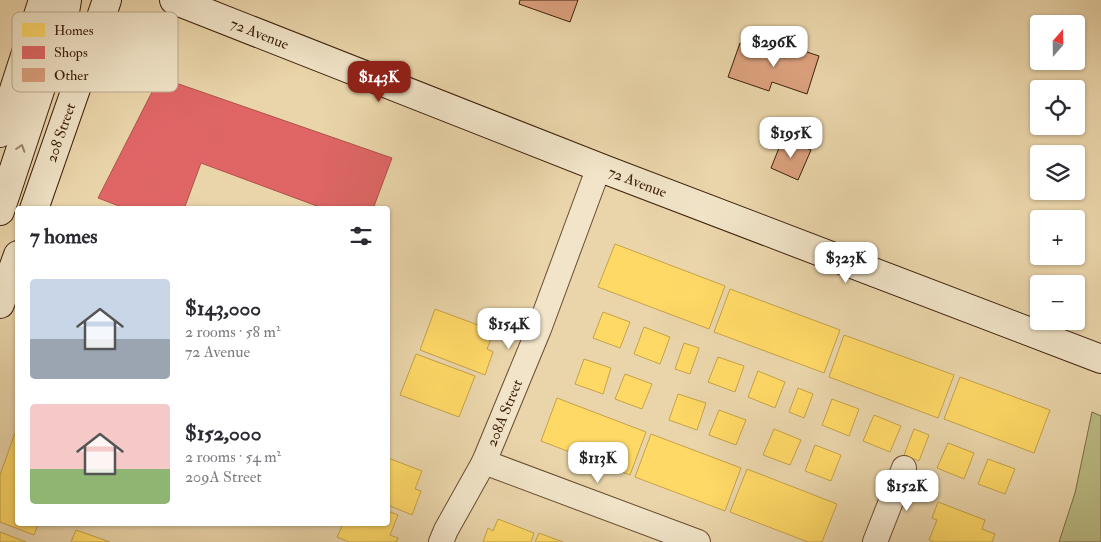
<!DOCTYPE html>
<meta charset="utf-8">
<style>
:root{--surface:#fff;--page:#f7f7f7;--text:#2b2b33;--muted:#7c7c81;--accent:#8f2418}
body{margin:0;font-family:"IM FELL Double Pica",serif;background:var(--page);color:var(--text);height:100vh;display:flex;flex-direction:column;font-size:19px;white-space:nowrap}
*{box-sizing:border-box;margin:0}
p{font-size:16px;color:var(--muted)}
.icon{flex:none;width:28px;height:28px;fill:none;stroke:currentColor;stroke-width:2;stroke-linecap:round;stroke-linejoin:round}
.map{position:relative;flex:1;overflow:hidden}
.panel{position:absolute;left:15px;top:206px;width:375px;height:320px;display:flex;flex-direction:column;background:var(--surface);border-radius:5px;box-shadow:0 1px 4px #0004}
.panel>*{flex:none}
.needle{width:32px;rotate:20deg}
.buttons{position:absolute;left:1030px;top:15px;display:grid;gap:10px}
.buttons a{display:grid;place-items:center;width:55px;height:55px;border-radius:5px;background:var(--surface);box-shadow:0 1px 4px #0004;font-size:25px}
.price{position:absolute;translate:-50% -42px;padding:0 11px;border-radius:10px;background:#fff;color:#222;font-size:16px;line-height:32px;filter:drop-shadow(0 1px 2px #0008)}
.price::after{content:'';position:absolute;left:50%;top:30px;width:15px;height:11px;margin-left:-8px;background:inherit;clip-path:polygon(0 0,100% 0,50% 100%)}
.price.active{background:var(--accent);color:#fff}
ul{padding:0;list-style:none}
li{display:flex;align-items:center;gap:15px;height:125px;padding:0 15px}
li span{display:grid;place-items:center;flex:none;width:140px;height:100px;border-radius:5px;color:#555}
li>.icon{margin-inline-start:auto}
span .icon{width:60px;height:60px;fill:#fffc;stroke-width:1}
li b{font-size:21px}
h2{display:flex;justify-content:space-between;align-items:center;height:60px;padding:0 15px;font-size:21px}
.map>svg:first-child{display:block}
</style>
<div class="map">
<svg width="1101" height="542" viewBox="0 0 1101 542">
<rect width="100%" height="100%" fill="#ead5aa"/>
<filter id="stains"><feTurbulence type="fractalNoise" baseFrequency=".004" numOctaves="4"/><feColorMatrix values="0 0 0 0 .2 0 0 0 0 .09 0 0 0 0 .02 0 0 0 .5 -.17"/></filter>
<radialGradient id="worn" r=".72"><stop offset=".6" stop-color="#630" stop-opacity="0"/><stop offset="1" stop-color="#630" stop-opacity=".3"/></radialGradient>
<path fill="#bbbc85" stroke="#7c6e48" d="M1092,412l9,4v126h-42l16,-49z"/>
<path fill="#ffd966" stroke="#c5a24b" d="M615,244l110,42 -16,43 -111,-42z
M730,289l110,41 -16,43 -110,-41z
M435,309l59,22 -7,18 6,3 -8,23 -65,-25z
M603,312l27,10 -10,26 -27,-10z
M644,327l26,10 -10,27 -26,-10z
M844,335l110,40 -16,43 -109,-41z
M684,343l15,5 -9,26 -15,-5z
M416,354l59,22 -16,41 -59,-22z
M718,357l26,9 -9,26 -27,-10z
M584,359l27,9 -8,26 -28,-10z
M758,371l27,11 -10,26 -27,-11z
M625,374l27,10 -10,25 -27,-10z
M960,377l90,33 -16,43 -90,-34z
M798,388l15,6 -9,24 -15,-6z
M678,394l28,9 -9,27 -28,-10z
M557,398l89,34 -16,43 -89,-34z
M832,399l27,10 -10,27 -27,-11z
M719,410l27,10 -10,25 -27,-10z
M874,415l27,11 -11,26 -27,-11z
M774,429l27,11 -11,25 -27,-10z
M914,429l15,6 -10,26 -15,-6z
M15,433h3v91h20l-4,11 -34,-13v-47z
M651,434l90,34 -16,43 -90,-34z
M948,443l26,10 -10,26 -27,-11z
M815,445l26,10 -10,26 -26,-10z
M388,458l34,13 -7,18 6,2 -9,24 -24,-10z
M988,459l27,10 -10,25 -27,-10z
M747,469l90,35 -15,38h-14l-78,-30z
M938,502l47,18 -3,9 13,5 -3,8h-58l-5,-2 8,-20 -5,-2z
M388,511l10,4 -8,20 8,3 -2,4h-47l-12,-5 6,-13h45z
M498,519l36,14 -3,9h-48l5,-14 5,3z
M76,530l34,12h-39z
M0,532l26,10h-26z
M539,533l24,9h-28z"/>
<path fill="#e06666" stroke="#af514b" d="M173,82l219,76 -19,51h-48l-124,-46 -17,46h-57l-29,-11 54,-106z"/>
<path fill="#dca17e" stroke="#3d200b" d="M520,0h58l-8,22 -51,-18z
M740,43l45,15 4,-12 30,10 -12,38 -35,-12 -3,9 -41,-14z
M783,138l28,12 -13,30 -27,-12z"/>
<g fill="none" stroke-linecap="round" stroke-linejoin="round">
<g stroke="#684d33" stroke-width="26">
<g id="street">
<path d="M484,462l214,80"/>
<path id="s1" d="M441,542l5,-12 38,-68 55,-133 60,-162"/>
<path d="M875,542l29,-74"/>
</g>
</g>
<g stroke="#3d200b" stroke-width="30">
<g id="secondary">
<path id="s2" d="M174,0l432,170 495,189"/>
<path d="M0,133l43,-133"/>
<path id="s3" d="M34,209l73,-209"/>
<path d="M0,211l64,-193 3,-18"/>
<path d="M0,304l18,-49"/>
</g>
</g>
<use href="#street" stroke="#f1e4c8" stroke-width="24"/>
<use href="#secondary" stroke="#f1e4c8" stroke-width="28"/>
</g>
<defs><path id="oneway-chevron" d="M-2-3.5L2.5 0L-2 3.5" fill="none" stroke-width="1.6" stroke-linecap="round" stroke-linejoin="round" transform="scale(1.25)"/></defs>
<use stroke="#97826a" href="#oneway-chevron" transform="translate(21 148) rotate(-72)"/>
<g text-anchor="middle" dominant-baseline="central" stroke-width="5" stroke-linejoin="round" paint-order="stroke">
<g font-size="15" fill="#3d200b" stroke="#f1e4c8">
<text stroke="none"><textPath href="#s2" startOffset="92">72 Avenue</textPath></text>
<text stroke="none"><textPath href="#s3" startOffset="81">208 Street</textPath></text>
<text stroke="none"><textPath href="#s2" startOffset="498">72 Avenue</textPath></text>
<text stroke="none"><textPath href="#s1" startOffset="144">208A Street</textPath></text>
</g>
</g>
<rect x="12" y="12" width="166" height="80" rx="8" fill="#f1e4c8" stroke="#bba98f" stroke-width="1"/>
<rect x="22" y="23" width="23" height="14" fill="#ffd966"/>
<rect x="22" y="46" width="23" height="13" fill="#e06666"/>
<rect x="22" y="68" width="23" height="14" fill="#dca17e"/>
<g font-size="14" fill="#3d200b">
<text x="54" y="35">Homes</text>
<text x="54" y="57">Shops</text>
<text x="54" y="80">Other</text>
</g>
<rect width="100%" height="100%" filter="url(#stains)"/>
<rect width="100%" height="100%" fill="url(#worn)"/>
</svg>
<div class="buttons">
<a><svg class="needle" viewBox="-14 -14 28 28"><path d="M0-13l5 13h-10z" fill="#e53935"/><path d="M0 13l5-13h-10z" fill="#7c7c81"/></svg></a>
<a><svg class="icon" aria-label="locate" viewBox="0 0 24 24"><circle cx="12" cy="12" r="6"/><path d="M12 2v4M12 18v4M2 12h4M18 12h4"/></svg></a>
<a><svg class="icon" aria-label="layers" viewBox="0 0 24 24"><path d="M12 4l9 5-9 5-9-5zM3 14l9 5 9-5"/></svg></a>
<a>+</a>
<a>−</a>
</div>
<b class="price" style="left:774px;top:68px">$296K</b>
<b class="price active" style="left:379px;top:103px">$143K</b>
<b class="price" style="left:791px;top:159px">$195K</b>
<b class="price" style="left:846px;top:284px">$323K</b>
<b class="price" style="left:509px;top:350px">$154K</b>
<b class="price" style="left:598px;top:484px">$113K</b>
<b class="price" style="left:907px;top:512px">$152K</b>
<section class="panel">
<h2>7 homes<svg class="icon" aria-label="filters" viewBox="0 0 24 24"><path d="M4 7h16M4 17h16"/><circle cx="9" cy="7" r="2"/><circle cx="15" cy="17" r="2"/></svg></h2>
<ul>
<li><span style="background:linear-gradient(#c9d6e8 60%,#9aa5b1 0)"><svg class="icon" aria-label="home" viewBox="0 0 24 24"><path d="M3 11l9-7 9 7M6 9v11h12V9"/></svg></span><div><b>$143,000</b><p>2 rooms · 58 m²</p><p>72 Avenue</p></div></li>
<li><span style="background:linear-gradient(#f6c9c9 65%,#8fb573 0)"><svg class="icon" aria-label="home" viewBox="0 0 24 24"><path d="M3 11l9-7 9 7M6 9v11h12V9"/></svg></span><div><b>$152,000</b><p>2 rooms · 54 m²</p><p>209A Street</p></div></li>
</ul>
</section>
</div>
